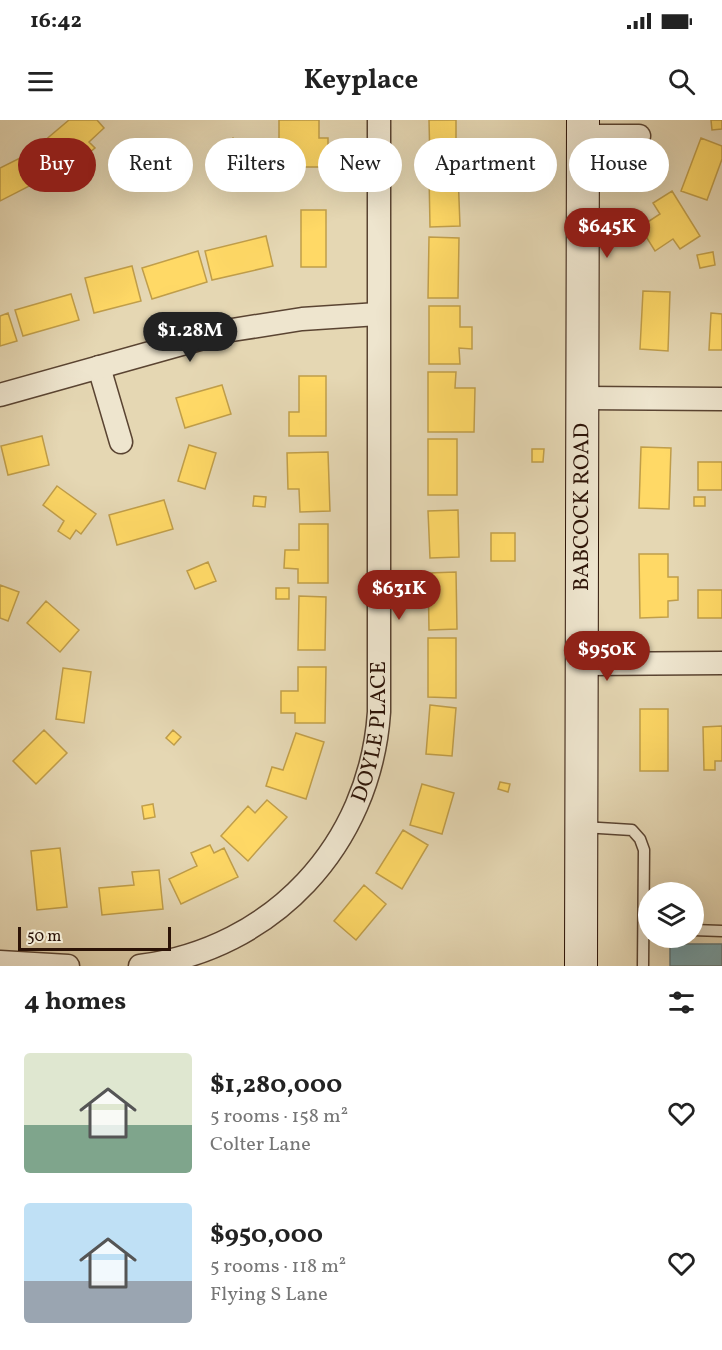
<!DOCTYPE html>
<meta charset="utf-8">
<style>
:root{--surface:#fff;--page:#f6f6f6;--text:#222;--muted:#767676;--accent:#8f2418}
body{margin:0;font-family:Vollkorn,serif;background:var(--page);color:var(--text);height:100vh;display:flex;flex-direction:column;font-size:22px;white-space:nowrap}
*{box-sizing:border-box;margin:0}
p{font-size:20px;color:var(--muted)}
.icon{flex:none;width:33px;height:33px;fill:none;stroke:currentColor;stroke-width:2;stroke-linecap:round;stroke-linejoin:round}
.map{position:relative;height:846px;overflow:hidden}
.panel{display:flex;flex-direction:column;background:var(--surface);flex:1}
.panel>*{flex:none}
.guide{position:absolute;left:18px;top:18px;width:687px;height:54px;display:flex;gap:12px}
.buttons{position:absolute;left:638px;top:762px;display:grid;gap:12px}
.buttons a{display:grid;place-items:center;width:66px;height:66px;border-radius:50%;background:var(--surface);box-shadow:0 6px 24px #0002;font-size:30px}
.scale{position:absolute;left:18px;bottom:15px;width:153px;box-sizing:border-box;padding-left:6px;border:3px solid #2c1307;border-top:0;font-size:16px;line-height:21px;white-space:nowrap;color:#2c1307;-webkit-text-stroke:4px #eee5ce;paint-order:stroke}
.price{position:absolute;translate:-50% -51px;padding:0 14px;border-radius:21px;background:var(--accent);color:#fff;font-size:20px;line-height:39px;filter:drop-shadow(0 2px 3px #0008)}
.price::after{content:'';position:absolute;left:50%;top:36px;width:18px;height:14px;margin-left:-9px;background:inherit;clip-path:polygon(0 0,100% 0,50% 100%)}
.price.current{background:#222;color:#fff}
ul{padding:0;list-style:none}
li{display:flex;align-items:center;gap:18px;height:150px;padding:0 24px}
li span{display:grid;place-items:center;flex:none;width:168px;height:120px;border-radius:6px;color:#555}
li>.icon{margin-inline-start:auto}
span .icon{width:72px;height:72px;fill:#fffc;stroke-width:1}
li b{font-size:26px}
h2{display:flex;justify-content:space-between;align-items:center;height:72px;padding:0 24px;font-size:26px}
.tag{padding:0 21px;border-radius:27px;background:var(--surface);box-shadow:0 6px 24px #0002;font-size:21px;line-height:54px}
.tag.current{background:var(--accent);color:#fff}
.status{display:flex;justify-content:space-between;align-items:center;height:42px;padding:0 30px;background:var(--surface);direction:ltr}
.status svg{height:16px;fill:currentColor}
header{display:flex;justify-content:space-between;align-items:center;height:78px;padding:0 24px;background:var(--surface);font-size:27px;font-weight:700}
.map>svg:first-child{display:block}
</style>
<div class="status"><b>16:42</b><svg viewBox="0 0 49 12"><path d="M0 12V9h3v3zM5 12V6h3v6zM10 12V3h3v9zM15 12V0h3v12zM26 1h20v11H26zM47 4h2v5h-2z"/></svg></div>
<header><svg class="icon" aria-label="menu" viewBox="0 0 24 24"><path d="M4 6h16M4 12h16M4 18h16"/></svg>Keyplace<svg class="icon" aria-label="search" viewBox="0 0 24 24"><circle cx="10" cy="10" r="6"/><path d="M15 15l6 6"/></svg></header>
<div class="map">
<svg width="722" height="846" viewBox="0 0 722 846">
<rect width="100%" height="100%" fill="#e5d7b3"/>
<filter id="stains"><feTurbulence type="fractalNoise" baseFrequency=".00333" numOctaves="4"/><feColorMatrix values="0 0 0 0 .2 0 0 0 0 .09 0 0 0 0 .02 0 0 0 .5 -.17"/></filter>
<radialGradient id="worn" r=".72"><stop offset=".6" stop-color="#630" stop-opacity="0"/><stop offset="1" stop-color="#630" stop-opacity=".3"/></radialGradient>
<path fill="#ffd966" stroke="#c09e4a" stroke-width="1.5" d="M69,0h28l7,8 -15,14 6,6 -11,9 -6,-7 -22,19 -19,-22z
M279,0h40v18h9v29h-37v-22h-12z
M429,0h27v41l-26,1z
M711,0h11v9l-10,1z
M233,18l8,8 -6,7 -9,-7z
M701,18l21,8v13l-15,41 -26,-9z
M32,32l13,26 -45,23v-33z
M458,53l2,53 -30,1 -1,-53z
M672,71l28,45 -20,13 -7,-10 -18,12 -15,-24 20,-13 -7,-11z
M301,90h25v57h-25z
M266,116l7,30 -61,14 -7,-29z
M429,117l30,1 -1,60h-30z
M198,131l9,31 -55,17 -10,-31z
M713,132l2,13 -15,3 -3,-13z
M132,146l9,35 -47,12 -9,-35z
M643,171l27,1 -2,59 -28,-2z
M71,174l8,26 -56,16 -8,-26z
M429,186h31v21h12v22l-13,-1 1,16h-31z
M8,193l9,28 -17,5v-30z
M711,193l11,1v36h-13z
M428,252h28l-1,16h20l-1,44h-46z
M299,256h27v60h-37v-24h10z
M222,265l9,29 -46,14 -9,-30z
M42,316l7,29 -41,10 -7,-29z
M428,319h29v56h-29z
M189,325l27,8 -11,36 -27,-8z
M641,327l30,1 -2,61 -30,-1z
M532,329h12l-1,13h-11z
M328,332l2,59 -30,1 -1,-23h-11l-1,-36z
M698,342h24v28h-24z
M57,366l39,28 -15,20 -5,-4 -6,9 -12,-8 6,-10 -21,-16z
M254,376l12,1 -1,10 -12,-1z
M694,377h11v9h-11z
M164,380l9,29 -56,16 -8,-30z
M458,390l1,47 -29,1 -2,-47z
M299,404h29v59h-30v-14l-14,-1 1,-18h14z
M491,413h24v28h-24z
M639,434h29v23h10v23l-10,1v16l-28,1z
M208,442l8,19 -21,8 -8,-18z
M456,452l1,57 -28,1 -1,-57z
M0,465l19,7 -11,29 -8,-3z
M276,468h13v11h-13z
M698,470h24v28h-24z
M299,476l27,1 -1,53h-27z
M46,481l33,29 -19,22 -33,-29z
M428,518h28v60l-28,-1z
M298,547h28l-1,56h-30v-10h-14v-22h17z
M63,548l28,4 -7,51 -28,-4z
M430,585l26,3 -4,48 -26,-2z
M640,589h28v62h-28z
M722,606v35h-7v9h-11l-1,-43z
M44,610l23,23 -31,31 -23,-23z
M173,610l8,7 -7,8 -8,-7z
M296,613l28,9 -18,57 -40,-13 6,-19 11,3z
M500,662l10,2 -2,8 -10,-3z
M422,664l32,9 -12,41 -32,-9z
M267,680l20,17 -39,44 -27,-25 27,-30 7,7z
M153,684l2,13 -11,2 -2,-13z
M403,710l25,15 -26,44 -26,-16z
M210,725l4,8 10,-5 14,29 -57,27 -12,-25 28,-13 -6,-13z
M60,728l7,59 -30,3 -6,-59z
M159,750l4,39 -61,6 -3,-27 35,-3 -2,-13z
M364,765l22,19 -30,36 -22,-19z"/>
<path fill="#76a5af" stroke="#60797d" stroke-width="1.5" d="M670,824h52v22h-52z"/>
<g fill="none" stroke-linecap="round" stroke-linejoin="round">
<g stroke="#5a4432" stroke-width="13">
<path id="lane" d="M583,707l49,3 8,9 4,11 -1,116
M693,810l29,1"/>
</g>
<g stroke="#5a4432" stroke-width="25">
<g id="street">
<path d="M583,16h56"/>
<path d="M99,247l22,75"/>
<path d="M0,275l232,-65 70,-11 76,-5"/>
<path d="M582,278l140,1"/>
<path d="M582,544l140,-1"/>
<path d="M0,842l68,4"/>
<path id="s1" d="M140,846c133,-17 230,-121 239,-254v-592"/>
</g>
</g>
<g stroke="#2c1307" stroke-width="34">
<g id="secondary">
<path id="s2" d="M581,846l2,-846"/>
</g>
</g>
<use href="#lane" stroke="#eee5ce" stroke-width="10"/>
<use href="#street" stroke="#eee5ce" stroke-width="22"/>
<use href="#secondary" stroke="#eee5ce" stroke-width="32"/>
</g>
<g text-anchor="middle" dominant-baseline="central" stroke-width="6" stroke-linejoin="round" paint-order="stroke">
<g font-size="22" fill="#2c1307" stroke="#eee5ce">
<text stroke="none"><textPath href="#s2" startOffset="459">BABCOCK ROAD</textPath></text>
<text stroke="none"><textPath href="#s1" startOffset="358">DOYLE PLACE</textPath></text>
</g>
</g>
<rect width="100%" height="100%" filter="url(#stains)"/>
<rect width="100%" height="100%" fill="url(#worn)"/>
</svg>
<div class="buttons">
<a><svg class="icon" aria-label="layers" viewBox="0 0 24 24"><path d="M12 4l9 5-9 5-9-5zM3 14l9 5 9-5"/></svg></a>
</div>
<div class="scale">50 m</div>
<b class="price" style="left:607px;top:139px">$645K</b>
<b class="price current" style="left:190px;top:243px">$1.28M</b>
<b class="price" style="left:399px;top:501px">$631K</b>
<b class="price" style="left:607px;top:562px">$950K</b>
<div class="guide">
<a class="tag current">Buy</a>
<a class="tag">Rent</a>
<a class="tag">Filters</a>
<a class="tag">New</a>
<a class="tag">Apartment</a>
<a class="tag">House</a>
</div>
</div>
<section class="panel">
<h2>4 homes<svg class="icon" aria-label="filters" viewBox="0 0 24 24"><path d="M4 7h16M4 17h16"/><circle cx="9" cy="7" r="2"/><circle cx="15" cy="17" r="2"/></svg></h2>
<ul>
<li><span style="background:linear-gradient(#dfe7d0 60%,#7fa58c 0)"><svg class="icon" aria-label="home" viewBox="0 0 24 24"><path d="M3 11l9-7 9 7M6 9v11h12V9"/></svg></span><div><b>$1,280,000</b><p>5 rooms · 158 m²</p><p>Colter Lane</p></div><svg class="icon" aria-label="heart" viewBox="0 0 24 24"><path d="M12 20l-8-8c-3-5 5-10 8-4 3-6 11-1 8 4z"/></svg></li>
<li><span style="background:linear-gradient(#bfe0f5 65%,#9aa5b1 0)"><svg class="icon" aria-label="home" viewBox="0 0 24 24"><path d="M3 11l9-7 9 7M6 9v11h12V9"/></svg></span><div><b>$950,000</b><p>5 rooms · 118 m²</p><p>Flying S Lane</p></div><svg class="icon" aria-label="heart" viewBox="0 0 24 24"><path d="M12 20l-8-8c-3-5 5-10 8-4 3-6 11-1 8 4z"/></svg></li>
</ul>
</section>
